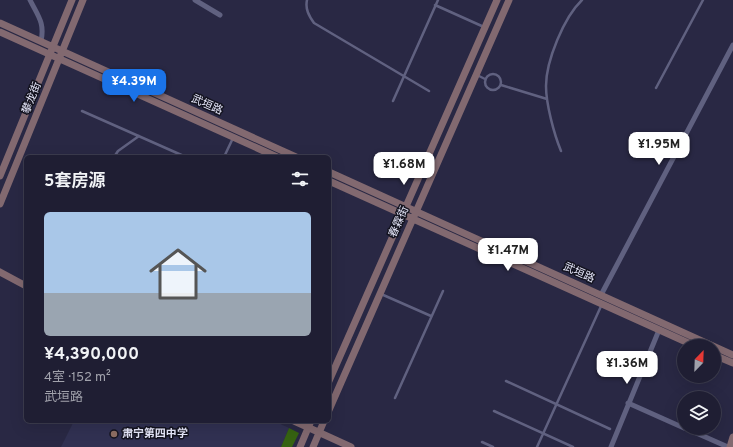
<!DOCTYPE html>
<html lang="zh">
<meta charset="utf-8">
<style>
:root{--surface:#1f1e33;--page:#27273b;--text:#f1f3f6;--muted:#a1a2ac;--line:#3c3c4e;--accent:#1a73e8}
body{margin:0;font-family:Overpass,"Noto Sans SC",sans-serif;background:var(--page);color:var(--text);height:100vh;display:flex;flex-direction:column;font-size:15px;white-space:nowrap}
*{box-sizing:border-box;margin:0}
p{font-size:13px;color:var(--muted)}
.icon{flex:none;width:22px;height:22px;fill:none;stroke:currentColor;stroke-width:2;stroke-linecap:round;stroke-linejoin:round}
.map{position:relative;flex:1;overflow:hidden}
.side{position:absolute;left:24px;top:155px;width:307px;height:268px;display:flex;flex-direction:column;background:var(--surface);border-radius:6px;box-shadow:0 4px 16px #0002,0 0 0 1px var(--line)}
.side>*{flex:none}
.needle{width:26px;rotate:23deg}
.fabs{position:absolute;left:677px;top:339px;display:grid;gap:8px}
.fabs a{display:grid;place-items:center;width:44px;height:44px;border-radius:50%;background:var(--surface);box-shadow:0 4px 16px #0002,0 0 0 1px var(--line);font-size:20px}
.price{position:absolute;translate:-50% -34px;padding:0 9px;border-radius:8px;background:#fff;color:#222;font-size:13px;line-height:26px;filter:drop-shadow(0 1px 2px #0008)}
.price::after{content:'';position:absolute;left:50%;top:24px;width:12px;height:9px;margin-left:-6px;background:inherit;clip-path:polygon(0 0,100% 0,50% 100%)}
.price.selected{background:var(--accent);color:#fff}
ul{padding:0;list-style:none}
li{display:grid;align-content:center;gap:8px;height:212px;padding:0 20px}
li+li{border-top:1px solid var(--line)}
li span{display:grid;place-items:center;height:124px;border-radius:6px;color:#555}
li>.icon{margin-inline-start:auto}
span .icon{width:72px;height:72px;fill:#fffc;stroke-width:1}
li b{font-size:17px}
h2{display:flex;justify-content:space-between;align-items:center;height:48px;padding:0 20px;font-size:17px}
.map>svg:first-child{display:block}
</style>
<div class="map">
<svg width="733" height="447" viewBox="0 0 733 447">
<rect width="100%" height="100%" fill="#292844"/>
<path fill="#313152" d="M74,421h200l15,7 -8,19h-220z"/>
<path fill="#366312" d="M289,428l10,5 -7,14h-11z"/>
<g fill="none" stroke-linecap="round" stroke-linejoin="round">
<path stroke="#606180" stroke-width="2.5" d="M307,0c-2,9 2,16 7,23l115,68
M435,5l49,22
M485 82a8 8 0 1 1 16 0a8 8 0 1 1-16 0Z
M477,75l8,4
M501,85l46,14
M656,88l47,-88
M393,101l45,-101
M82,111l104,46
M561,151c-7,-17 -15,-47 -15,-65 0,-25 18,-69 36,-86
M114,157l4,-6 21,-15
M224,157l9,-19
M381,294l50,22
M506,381l104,48
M395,398l48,-107
M494,411l79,36
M482,442l11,5
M537,447l65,-143"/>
<path stroke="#606180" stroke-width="5" d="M30,0c8,16 15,23 11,41
M195,0l25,15
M601,295l132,-250
M628,403l56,25
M685,428l43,19
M611,447l48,-117"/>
<path stroke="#826970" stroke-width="7" d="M0,23l296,134
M0,32l277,125
M329,172l404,183
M0,176l72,-176
M329,181l366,165
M0,204l83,-204
M0,272l26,14
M714,355l19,8
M329,381l168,-381
M329,410l180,-410
M294,421l57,26
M300,447l11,-26
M313,447l11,-26
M730,447l3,-10"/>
</g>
<circle fill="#8d6e63" stroke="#13131f" stroke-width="1.5" cx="114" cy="434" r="4"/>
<g text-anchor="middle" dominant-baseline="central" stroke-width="3" stroke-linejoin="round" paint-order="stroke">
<g font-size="11" fill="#e7e8fb" stroke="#13131f">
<text transform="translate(32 98) rotate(-68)">攀龙街</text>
<text transform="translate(207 105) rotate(24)">武垣路</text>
<text transform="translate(399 222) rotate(-66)">春霖街</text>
<text transform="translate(579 273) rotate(24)">武垣路</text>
</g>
<g font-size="11" font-weight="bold" fill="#e7e8fb" stroke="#13131f" text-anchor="start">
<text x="122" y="434">肃宁第四中学</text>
</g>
</g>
</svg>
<div class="fabs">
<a><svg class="needle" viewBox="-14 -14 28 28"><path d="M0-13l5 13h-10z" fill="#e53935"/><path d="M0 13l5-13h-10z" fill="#a1a2ac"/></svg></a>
<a><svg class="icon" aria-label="layers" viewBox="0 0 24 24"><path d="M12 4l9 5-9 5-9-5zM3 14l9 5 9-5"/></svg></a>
</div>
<b class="price selected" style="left:134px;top:103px">¥4.39M</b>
<b class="price" style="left:659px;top:166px">¥1.95M</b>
<b class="price" style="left:404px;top:186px">¥1.68M</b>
<b class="price" style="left:508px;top:272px">¥1.47M</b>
<b class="price" style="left:627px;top:385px">¥1.36M</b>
<section class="side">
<h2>5套房源<svg class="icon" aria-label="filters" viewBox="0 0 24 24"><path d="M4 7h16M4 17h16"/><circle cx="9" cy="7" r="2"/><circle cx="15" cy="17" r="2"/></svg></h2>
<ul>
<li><span style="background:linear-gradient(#a9c7e8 65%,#9aa5b1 0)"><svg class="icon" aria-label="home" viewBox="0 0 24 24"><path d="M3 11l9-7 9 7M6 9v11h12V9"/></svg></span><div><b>¥4,390,000</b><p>4室 · 152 m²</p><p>武垣路</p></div></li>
</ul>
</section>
</div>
